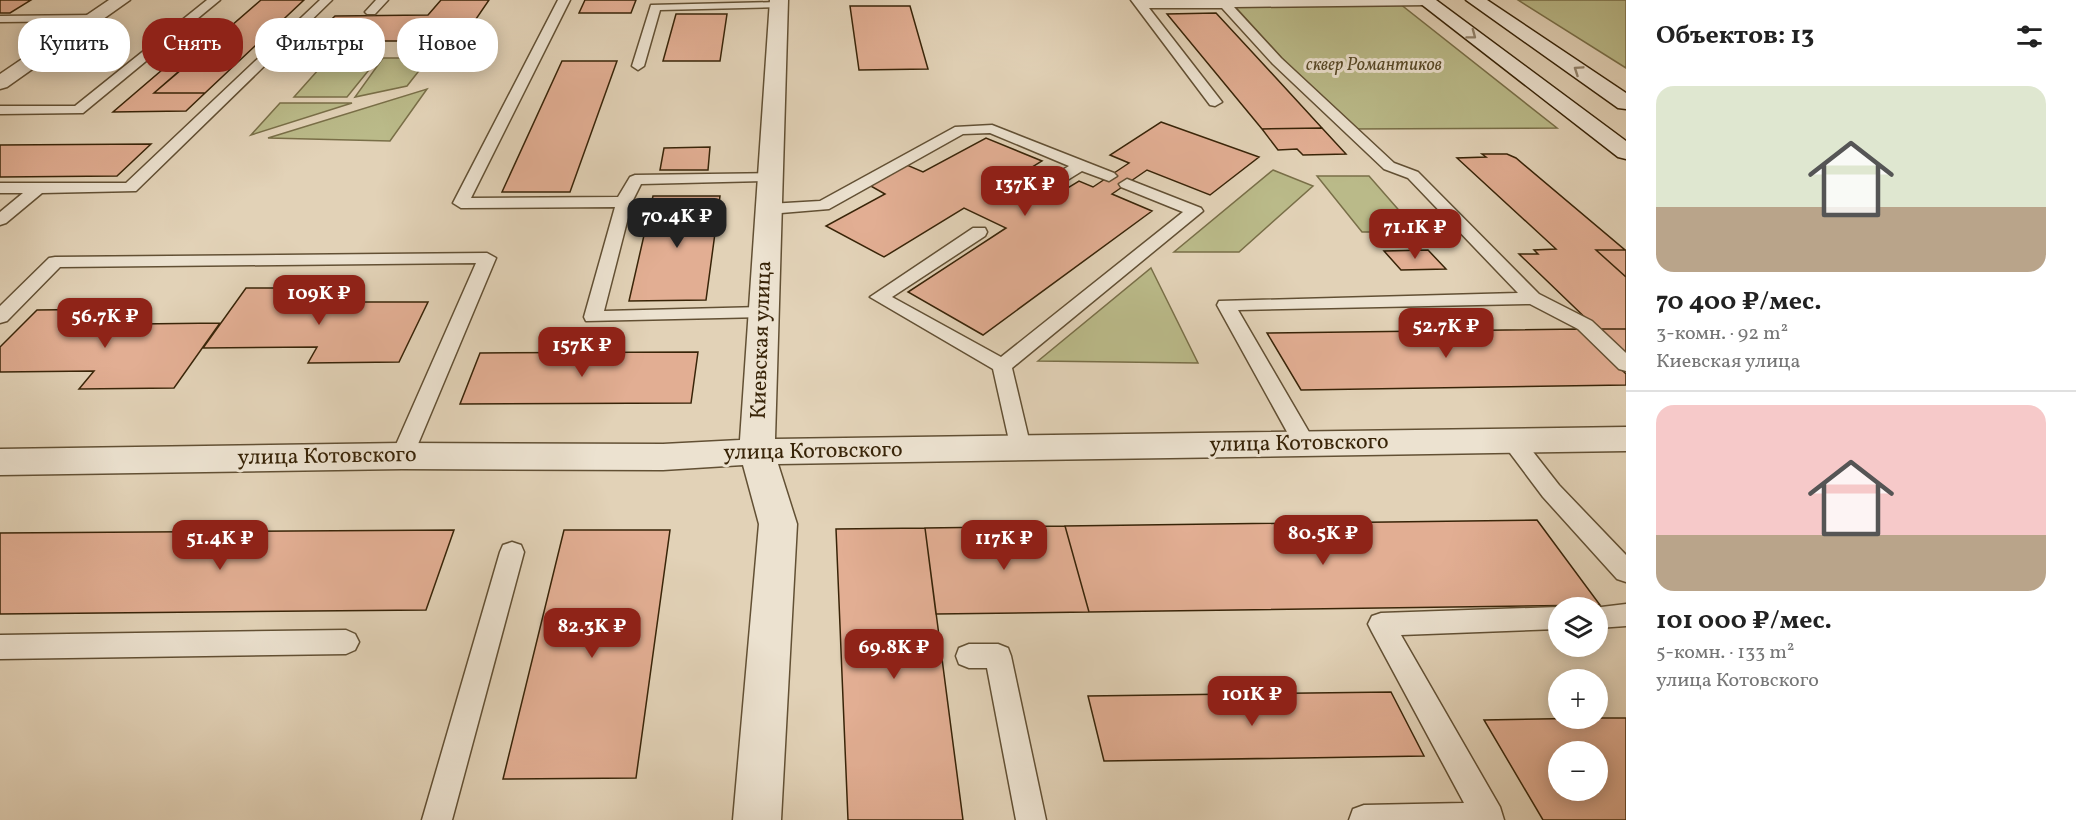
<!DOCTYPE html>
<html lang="ru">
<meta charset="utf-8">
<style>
:root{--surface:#fff;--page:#f6f6f6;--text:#222;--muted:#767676;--line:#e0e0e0;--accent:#8f2418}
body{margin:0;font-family:Vollkorn,serif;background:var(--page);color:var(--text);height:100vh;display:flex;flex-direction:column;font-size:22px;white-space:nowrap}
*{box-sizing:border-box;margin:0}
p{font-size:20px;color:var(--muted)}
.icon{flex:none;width:33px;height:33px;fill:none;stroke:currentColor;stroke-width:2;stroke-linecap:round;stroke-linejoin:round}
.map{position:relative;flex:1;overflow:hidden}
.details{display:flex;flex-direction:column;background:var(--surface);width:450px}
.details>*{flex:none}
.hud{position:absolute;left:18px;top:18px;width:570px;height:54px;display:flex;gap:12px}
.tools{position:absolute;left:1548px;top:597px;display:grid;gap:12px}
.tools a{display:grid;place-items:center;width:60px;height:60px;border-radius:50%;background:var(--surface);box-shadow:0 3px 15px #0003;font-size:30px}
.price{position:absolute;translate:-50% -51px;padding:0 14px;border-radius:12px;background:var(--accent);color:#fff;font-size:20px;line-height:39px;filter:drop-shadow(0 2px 3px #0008)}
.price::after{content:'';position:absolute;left:50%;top:36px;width:18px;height:14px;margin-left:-9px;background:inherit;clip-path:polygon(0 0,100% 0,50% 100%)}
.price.active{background:#222;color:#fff}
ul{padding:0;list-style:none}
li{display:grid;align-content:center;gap:12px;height:318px;padding:0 30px}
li+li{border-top:2px solid var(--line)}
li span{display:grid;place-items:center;height:186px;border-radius:18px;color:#555}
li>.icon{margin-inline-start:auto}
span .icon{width:108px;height:108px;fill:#fffc;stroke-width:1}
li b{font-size:26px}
h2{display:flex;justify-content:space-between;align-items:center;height:72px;padding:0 30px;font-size:26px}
.tag{padding:0 21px;border-radius:24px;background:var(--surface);box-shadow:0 3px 15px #0003;font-size:21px;line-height:54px}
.tag.active{background:var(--accent);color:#fff}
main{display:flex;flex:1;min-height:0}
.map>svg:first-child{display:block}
</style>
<main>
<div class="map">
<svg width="1626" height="820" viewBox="0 0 1626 820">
<rect width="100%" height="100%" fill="#e2d2b7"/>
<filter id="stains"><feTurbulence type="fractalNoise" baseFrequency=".00333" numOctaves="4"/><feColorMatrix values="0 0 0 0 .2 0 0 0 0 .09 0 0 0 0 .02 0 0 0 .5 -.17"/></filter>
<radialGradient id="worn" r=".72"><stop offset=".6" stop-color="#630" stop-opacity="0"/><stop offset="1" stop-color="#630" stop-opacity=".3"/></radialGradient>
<path fill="#baba89" stroke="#796f48" stroke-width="1.5" d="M1229,0h166l162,128 -211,1z
M1518,0h108v68z
M383,58h46l-22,28 -52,11z
M327,60h50l-30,37h-53z
M427,89l-37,52 -122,-3z
M280,103h72l-101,32z
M1273,170l40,16 -74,66h-65z
M1317,176h52l49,56h-56z
M1151,268l47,95 -160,-2z"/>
<path fill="#e2ae93" stroke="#382408" stroke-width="1.5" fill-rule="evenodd" d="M0,0h31l-21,13h-10z
M261,0h43l-99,93h-51z
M441,0h48l-28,41h-152l26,-25 93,-1z
M585,0h51l-5,13h-52z
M850,6h60l18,63 -69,1z
M1216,13l37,40 69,75 -60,1 -95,-115z
M676,14h51l-7,47h-57z
M562,61h55l-47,131h-68z
M169,64h19l-34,29h51l-19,18 -73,1z
M1161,122l98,35 -49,38 -63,-25 -35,24 40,17 -169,124 -75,-43 98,-64 -42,-20 -80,49 -58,-31 59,-32 -16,-9 38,-20 16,7 63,-34 56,23 -34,21 40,18 31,-19 14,6 36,-24 -19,-8z
M1322,128l24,26 -43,1 -6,-6 -19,1 -16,-21z
M151,144l-34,32 -117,1v-32z
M710,147l-2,23h-48l4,-22z
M1482,154h25l9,4 109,92h-29l30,27v52h-29l-78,-75h19l-4,-4 22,-1 -99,-91 29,-1z
M653,196h67l-14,104 -77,1z
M1428,250l18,19 -45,1 -17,-19z
M1596,250h30v27z
M246,288h79l-15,23 32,-1 5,-8h81l-29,60 -91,1 9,-16 -114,1z
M119,309l-22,24h33l7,-9 83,-1 -46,65 -95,1 15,-18 -94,1v-25l37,-37z
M1580,329l46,45v11l-325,5 -34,-57z
M1597,329h29v29z
M698,352l-7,51 -231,1 20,-51z
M1537,520l63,85 -511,7 -24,-86z
M1065,526l24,86 -153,2 -11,-86z
M925,528l38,292h-115l-12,-291z
M454,530l-28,80 -426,4v-81z
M564,530h106l-34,248 -133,1z
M1391,692l33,64 -320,5 -16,-65z
M1598,718h28v102h-83l-59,-100zM1558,752h40v38h-40z"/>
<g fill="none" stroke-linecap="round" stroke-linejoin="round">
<g stroke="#625034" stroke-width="3">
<path id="service" d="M207,0h13l-137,113 -83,1v-8h75z
M320,0h12l-196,191 -94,2 -36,30 -6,2v-13l23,-19h-23v-10h126z
M376,0h12l-13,14h-8l-2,-2z
M558,0h12l-99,198 147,-1 12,-20 5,-2 139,-2 3,3 -3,3 -5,2 -128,3 -9,18 -28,109 158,-4 7,2 2,4 -2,4 -183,4 -2,-4 31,-110 -154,1 -8,-5z
M1131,0h302v4l-4,1 -195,2 47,51 113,105 24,9 121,122 53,27 34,32v18l-7,-2 -41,-40 -48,-25 -292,6 78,134 -3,6 -8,2 -8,-2 -80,-145 2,-4 299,-8 -110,-115 -24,-9 -111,-105 -51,-56h-73l73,94 -7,4 -5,-1z
M779,2l4,1v4l-123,3 -16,56 -6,4 -6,-4 19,-61z
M0,16l95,-1 6,3 -6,3 -95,1z
M992,125l122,48 3,3 -8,5 -27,-10 -34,21h-12l-2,-3 2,-3 33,-20 -79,-33 -27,1 -134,75 -60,5 -8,-5 8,-5 51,-3 135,-74z
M1127,179l74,29 2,3 -191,157 19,80 -3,6 -8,2 -8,-2 -19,-85 -123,-72 103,-69h12l2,4 -2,4 -93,61 109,60 182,-145 -62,-25 -2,-3z
M487,253l9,5 -83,198 -3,6 -8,2 -8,-2 -3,-6 85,-193 -416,4 -53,54 -7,2v-17l49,-48 6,-1z
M1512,433l8,2 39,50 67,70v27l-9,-3 -74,-82 -42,-56 3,-6z
M512,542l9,3 3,7 -72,268h-30l78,-268 3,-7z
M1626,604v22l-28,2v-20h-5z
M1558,607v22l-157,6 99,172 4,13h-155l4,-11 11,-4 100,-2 -92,-171 -4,-8 4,-8 9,-3z
M346,630l9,4 4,8 -4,8 -9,4 -346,5v-24z
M969,644h29l10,4 3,8 35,164h-30l-29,-152h-18l-10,-4 -3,-8 3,-8z"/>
</g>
<g stroke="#625034" stroke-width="3">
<path id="minor" d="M109,0h21l-123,87 -7,2v-15z
M770,0h18l-13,439 851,-12v24l-848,13 19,60 -16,296h-48l26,-296 -16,-59 -80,5 -261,-1 -402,6v-26l402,-6 261,1 77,-4z"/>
</g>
<g stroke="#382408" stroke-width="3">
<path id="secondary" d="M1416,0h20l190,141v18l-8,-2z
M1466,0h21l139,93v16l-8,-1z"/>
</g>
<use href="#service" fill="#ece2d0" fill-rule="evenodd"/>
<use href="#minor" fill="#ece2d0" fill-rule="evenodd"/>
<use href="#secondary" fill="#ece2d0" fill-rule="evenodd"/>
</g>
<defs><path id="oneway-chevron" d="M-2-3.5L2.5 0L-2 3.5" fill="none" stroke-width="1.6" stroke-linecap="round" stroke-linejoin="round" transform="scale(1.5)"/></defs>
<g stroke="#92836c">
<use href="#oneway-chevron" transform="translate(1472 35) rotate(37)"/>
<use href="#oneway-chevron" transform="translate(1578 70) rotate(-146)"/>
</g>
<g text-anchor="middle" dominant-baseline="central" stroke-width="6" stroke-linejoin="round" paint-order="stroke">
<g font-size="18" font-style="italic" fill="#584a28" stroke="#ece2d0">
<text x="1374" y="65">сквер Романтиков</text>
</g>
<g font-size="22" fill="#382408" stroke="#ece2d0">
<text transform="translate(762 340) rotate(-88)">Киевская улица</text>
<text transform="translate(1299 444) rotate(-1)">улица Котовского</text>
<text transform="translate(813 452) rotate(-1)">улица Котовского</text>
<text transform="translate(327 457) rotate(-1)">улица Котовского</text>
</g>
</g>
<rect width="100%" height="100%" filter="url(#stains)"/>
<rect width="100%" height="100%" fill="url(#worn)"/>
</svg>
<div class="tools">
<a><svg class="icon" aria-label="layers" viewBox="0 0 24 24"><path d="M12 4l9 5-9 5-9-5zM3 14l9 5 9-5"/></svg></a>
<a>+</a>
<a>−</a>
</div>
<b class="price" style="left:1025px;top:217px">137K ₽</b>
<b class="price active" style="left:677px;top:249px">70.4K ₽</b>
<b class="price" style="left:1415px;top:260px">71.1K ₽</b>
<b class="price" style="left:319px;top:326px">109K ₽</b>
<b class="price" style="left:105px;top:349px">56.7K ₽</b>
<b class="price" style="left:1446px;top:359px">52.7K ₽</b>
<b class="price" style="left:582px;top:378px">157K ₽</b>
<b class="price" style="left:1323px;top:566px">80.5K ₽</b>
<b class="price" style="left:220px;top:571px">51.4K ₽</b>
<b class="price" style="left:1004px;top:571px">117K ₽</b>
<b class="price" style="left:592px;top:659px">82.3K ₽</b>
<b class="price" style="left:894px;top:680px">69.8K ₽</b>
<b class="price" style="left:1252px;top:727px">101K ₽</b>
<div class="hud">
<a class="tag">Купить</a>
<a class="tag active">Снять</a>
<a class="tag">Фильтры</a>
<a class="tag">Новое</a>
</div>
</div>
<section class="details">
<h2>Объектов: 13<svg class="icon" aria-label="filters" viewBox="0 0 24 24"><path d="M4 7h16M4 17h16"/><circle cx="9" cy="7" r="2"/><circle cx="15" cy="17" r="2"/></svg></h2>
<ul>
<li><span style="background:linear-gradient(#dfe7d0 65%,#b9a48a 0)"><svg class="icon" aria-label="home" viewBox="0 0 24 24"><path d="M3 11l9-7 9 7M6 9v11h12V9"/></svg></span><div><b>70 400 ₽/мес.</b><p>3-комн. · 92 m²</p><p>Киевская улица</p></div></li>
<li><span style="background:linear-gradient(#f6c9c9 70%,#b9a48a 0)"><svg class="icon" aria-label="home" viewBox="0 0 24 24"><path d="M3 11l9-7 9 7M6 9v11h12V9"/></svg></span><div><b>101 000 ₽/мес.</b><p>5-комн. · 133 m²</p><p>улица Котовского</p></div></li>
</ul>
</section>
</main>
